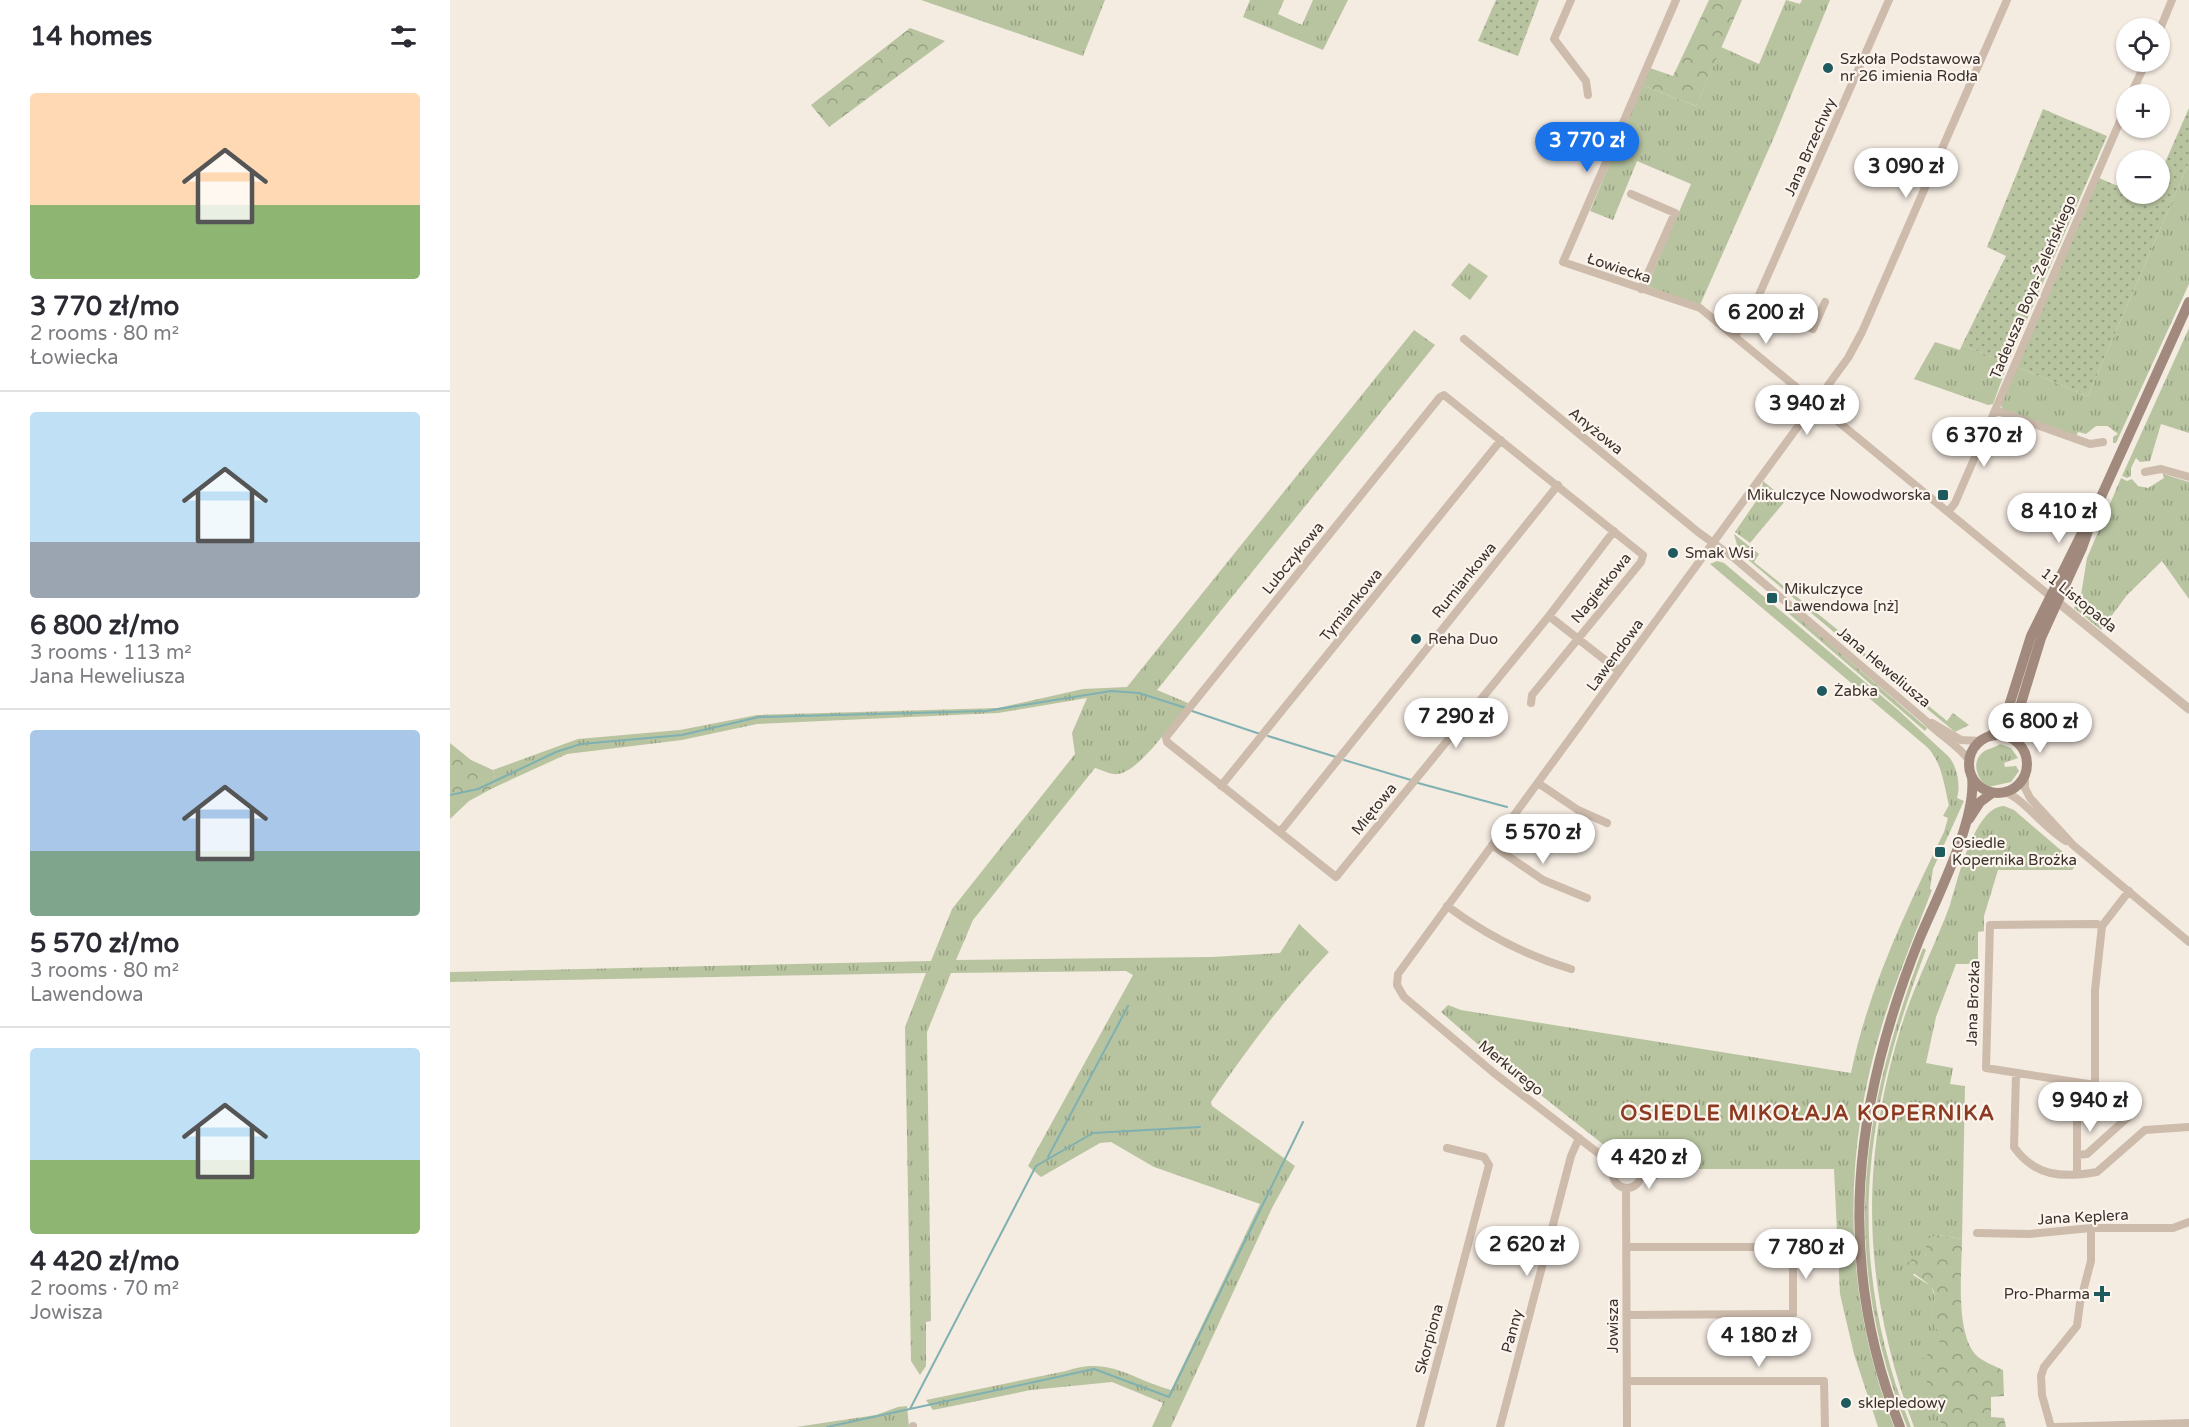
<!DOCTYPE html>
<meta charset="utf-8">
<style>
:root{--surface:#fff;--page:#f7f7f7;--text:#2b2b33;--muted:#7c7c81;--line:#e1e1e2;--accent:#1a73e8}
body{margin:0;font-family:"Varela Round",sans-serif;background:var(--page);color:var(--text);height:100vh;display:flex;flex-direction:column;font-size:22px;white-space:nowrap}
*{box-sizing:border-box;margin:0}
p{font-size:20px;color:var(--muted)}
.icon{flex:none;width:33px;height:33px;fill:none;stroke:currentColor;stroke-width:2;stroke-linecap:round;stroke-linejoin:round}
.map{position:relative;flex:1;overflow:hidden}
.details{display:flex;flex-direction:column;background:var(--surface);width:450px}
.details>*{flex:none}
.buttons{position:absolute;left:1666px;top:18px;display:grid;gap:12px}
.buttons a{display:grid;place-items:center;width:54px;height:54px;border-radius:50%;background:var(--surface);box-shadow:0 2px 4px #0004;font-size:30px}
.price{position:absolute;translate:-50% -51px;padding:0 14px;border-radius:21px;background:#fff;color:#222;font-size:20px;line-height:39px;filter:drop-shadow(0 2px 3px #0008)}
.price::after{content:'';position:absolute;left:50%;top:36px;width:18px;height:14px;margin-left:-9px;background:inherit;clip-path:polygon(0 0,100% 0,50% 100%)}
.price.selected{background:var(--accent);color:#fff}
ul{padding:0;list-style:none}
li{display:grid;align-content:center;gap:12px;height:318px;padding:0 30px}
li+li{border-top:2px solid var(--line)}
li span{display:grid;place-items:center;height:186px;border-radius:6px;color:#555}
li>.icon{margin-inline-start:auto}
span .icon{width:108px;height:108px;fill:#fffc;stroke-width:1}
li b{font-size:26px}
h2{display:flex;justify-content:space-between;align-items:center;height:72px;padding:0 30px;font-size:26px}
main{display:flex;flex:1;min-height:0}
.map>svg:first-child{display:block}
</style>
<main>
<section class="details">
<h2>14 homes<svg class="icon" aria-label="filters" viewBox="0 0 24 24"><path d="M4 7h16M4 17h16"/><circle cx="9" cy="7" r="2"/><circle cx="15" cy="17" r="2"/></svg></h2>
<ul>
<li><span style="background:linear-gradient(#ffd9b3 60%,#8fb573 0)"><svg class="icon" aria-label="home" viewBox="0 0 24 24"><path d="M3 11l9-7 9 7M6 9v11h12V9"/></svg></span><div><b>3 770 zł/mo</b><p>2 rooms · 80 m²</p><p>Łowiecka</p></div></li>
<li><span style="background:linear-gradient(#bfe0f5 70%,#9aa5b1 0)"><svg class="icon" aria-label="home" viewBox="0 0 24 24"><path d="M3 11l9-7 9 7M6 9v11h12V9"/></svg></span><div><b>6 800 zł/mo</b><p>3 rooms · 113 m²</p><p>Jana Heweliusza</p></div></li>
<li><span style="background:linear-gradient(#a9c7e8 65%,#7fa58c 0)"><svg class="icon" aria-label="home" viewBox="0 0 24 24"><path d="M3 11l9-7 9 7M6 9v11h12V9"/></svg></span><div><b>5 570 zł/mo</b><p>3 rooms · 80 m²</p><p>Lawendowa</p></div></li>
<li><span style="background:linear-gradient(#bfe0f5 60%,#8fb573 0)"><svg class="icon" aria-label="home" viewBox="0 0 24 24"><path d="M3 11l9-7 9 7M6 9v11h12V9"/></svg></span><div><b>4 420 zł/mo</b><p>2 rooms · 70 m²</p><p>Jowisza</p></div></li>
</ul>
</section>
<div class="map">
<svg width="1739" height="1427" viewBox="0 0 1739 1427">
<defs>
<pattern id="grass-tufts" width="24" height="20" patternUnits="userSpaceOnUse" patternTransform="scale(1.5)"><rect width="24" height="20" fill="#b8c4a0"/><path d="M3 7l-1-3M5 7V3M7 7l1-3M15 17l-1-3M17 17v-4M19 17l1-3" fill="none" stroke="#97a083"/></pattern>
<pattern id="forest-crowns" width="20" height="18" patternUnits="userSpaceOnUse" patternTransform="scale(1.5)"><rect width="20" height="18" fill="#b8c4a0"/><path d="M2 6a3 3 0 1 1 6 0M12 15a3 3 0 1 1 6 0" fill="none" stroke="#97a083"/></pattern>
<pattern id="garden-dots" width="8" height="8" patternUnits="userSpaceOnUse" patternTransform="scale(1.5)"><rect width="8" height="8" fill="#b8c4a0"/><path d="M2 2h.1M6 6h.1" fill="none" stroke="#97a083" stroke-width="1.8" stroke-linecap="round"/></pattern>
</defs>
<rect width="100%" height="100%" fill="#f4ebe1"/>
<path fill="url(#grass-tufts)" d="M471,0h184l-22,56z
M800,0h34l-6,14 24,11 11,-25h35l-25,50 -80,-33z
M1336,0l14,4 2,-4h28l-55,135 -75,170 -53,-19 44,-102 -54,-23 -24,59 -23,-9 52,-126 54,21 25,-59 38,17z
M1739,162v122l-73,159h-3v-6l5,-3 -10,-8h-12l-10,8 -8,-2 -2,4 -74,-27 -1,-5 16,-37 71,29z
M1019,263l19,13 -18,24 -19,-15z
M1739,328v105l-28,-9 -11,37 -10,1 -4,-4 -5,10v8l-4,2 -5,-2z
M964,330l21,15 -278,345 31,13 -6,9c-14,16 -43,59 -64,62 -7,1 -16,-4 -23,-6l-122,152 -17,40 256,-3 68,-4 19,-29 30,28c-44,46 -82,97 -118,150l1,4 83,60 -23,42 -101,219h-19l11,-24 -51,-21 -81,8 -98,20 -7,-10 140,-29c43,-15 65,8 105,19l89,-186 -106,-37 -43,-25 -11,1 -59,34 -13,-11 105,-191 -7,-4 -175,2 -24,59 4,289 -5,1v44l-6,9 -9,-14 -6,-334 21,-54 -476,9v-10l481,-11 21,-52 123,-155 -3,-21 15,-35 -89,15 -241,11 -75,16 -115,14 -74,34 2,-9 -2,-9 85,-31 102,-9 77,-15 241,-7 85,-19 44,-2z
M1485,342l25,8 2,-5 46,18 -15,41 -5,1 -74,-26z
M1713,474l26,8v117l-27,-38 -35,34 -26,35 -27,-22 7,-13 6,-37 34,-80 6,3 5,-2 6,7 10,2 16,-10z
M1313,481l23,19 -36,43 -15,-11 26,-38z
M1284,534l25,20 -5,8 95,77 -1,5 -109,-92z
M1267,561l7,2 173,146 51,47c9,9 13,30 9,42l7,3 -31,68 -3,20 2,1c-17,44 -35,87 -49,132 -42,135 -40,273 11,405h-16l-24,-73 -14,-60 -6,-125h-173v-6c-21,0 -22,-14 -47,-10l-124,-98 -49,-43 7,-7 13,5 390,63c17,-84 56,-164 93,-241l4,-14 -5,-2 6,-11c-5,-20 -7,-43 -22,-58l-217,-183z
M1339,609l138,119 -2,3 -138,-119z
M1407,647l90,74 6,-8 16,12 -14,7 -100,-83z
M1550,744l11,4 7,10 -14,5 1,4 11,-1 3,5 -8,11 -23,5c-11,-8 -17,-24 -6,-34 6,-5 13,-5 18,-9z
M1554,806l10,4 63,54 -5,6h-74l-14,46v15l-6,1v32h-22l-20,53 -10,46 27,5 -3,16 15,2 -3,153 -24,-4 -10,4 -3,19 -12,17 18,11 4,11 -3,18 9,21 -2,10 -6,6 -3,43 12,32h-28c-52,-139 -56,-267 -10,-409 13,-39 32,-75 46,-113 8,-25 24,-98 54,-99z
M1473,948l3,2c-64,166 -82,307 -15,477h-4c-67,-170 -48,-312 16,-479z
M448,1407l9,-1 2,21h-113l80,-12z"/>
<path fill="url(#forest-crowns)" d="M1259,0h33l-46,106 -54,-21 8,-17 23,8z
M460,28l35,13 -116,86 -18,-22z
M0,743l21,17 22,10 2,9 -2,9 -24,13 -19,18z
M1488,1235l24,4c0,30 -7,91 13,115 6,7 20,12 28,16l1,26 -13,1v20l13,1 2,9h-64l-12,-32 -8,-36 17,-14c3,-14 -7,-18 -7,-31 0,-10 7,-19 -2,-28 -8,-9 -16,-9 -24,-22l8,-6h11l2,-19z"/>
<path fill="url(#garden-dots)" d="M1046,0h43l-21,56 -40,-15z
M1739,108v54l-101,234 -71,-29 82,-189 28,12v4h8l13,5 3,-5h9v-20z
M1593,109l64,27 -99,227 -46,-18 44,-89 -19,-9z"/>
<g fill="none" stroke-linecap="round" stroke-linejoin="round">
<path stroke="#7fb0b2" stroke-width="2" d="M742,711l68,23
M818,736l68,21
M894,760l67,20
M968,783l89,24
M0,795l28,-6 78,-37 25,-8 101,-9 77,-18 227,-6 125,-20 28,2 47,15
M598,1157l80,-151
M460,1409l126,-243 57,-33 107,-6
M377,1427l267,-58 75,28 134,-275"/>
<path stroke="#cdbbac" stroke-width="8" d="M1121,0l-17,39 32,42 2,14
M1226,0l-113,262 137,46 350,288
M1710,29l12,-29
M1681,94l15,-32
M1181,194l44,19 -34,76
M1305,304l58,25 12,-27
M1285,336l20,-32 134,-304
M1014,339l234,193 36,26 191,162c14,15 32,24 44,40
M1545,410l95,34 13,-2
M1695,472l16,-3 28,8
M1498,512l7,-9 172,-398
M1099,616l70,55
M1081,703l1,-8 109,-133 2,-7 -199,-160 -4,2 -274,340 1,5 169,135 213,-261 65,-85
M1482,723l29,17 19,1
M1575,776v12l5,10 43,47 116,97
M1088,783l40,27 29,13
M771,786l280,-346
M1555,792c19,7 39,36 61,49
M830,832l278,-347
M1042,845l51,35 44,18
M997,906c39,29 77,49 124,63
M1652,926l-7,64v95l-109,-17 4,-143 107,-1 5,2 27,-35
M1566,1074l-2,73c21,30 49,31 83,25l48,-42 44,-3
M1163 1174a14 14 0 1 1 28 0a14 14 0 1 1-28 0Z
M1165,1166l-121,-93 -90,-76 -7,-12 1,-11 450,-616 14,-26 145,-332
M1627,1174v-58l8,-8 39,5 4,4 -41,37 -10,1
M1191,1175h15
M1176,1189l1,238
M1527,1233l52,1 62,-6h82l16,-6
M1177,1247h166v67l-166,1
M1177,1381h197l1,46
M463,1427v-1
M970,1427l69,-262 -5,-8 -37,-9
M1050,1427l71,-271 8,-18
M1601,1427l-9,-32 -1,-19 3,-9 33,-41 3,-23 11,-42v-33
M1605,1427l134,-4"/>
<path stroke="#cdbbac" stroke-width="9" d="M1604,599l135,110"/>
<path stroke="#a18a7d" stroke-width="10" d="M1519 764a29 29 0 1 1 58 0a29 29 0 1 1-58 0Z
M1540,736l13,-11 28,-89 54,-109
M1567,741l-2,-18 26,-85 41,-90 14,-40 93,-206
M1519,819l11,-17 12,-9
M1450,1427c-66,-167 -46,-324 19,-487 17,-41 58,-120 53,-163"/>
</g>
<g fill="#1f5a5e" stroke="#fbf5ee" stroke-width="2">
<circle cx="1378" cy="68" r="6"/>
<rect x="1487" y="489" width="12" height="12" rx="3"/>
<circle cx="1223" cy="553" r="6"/>
<rect x="1316" y="592" width="12" height="12" rx="3"/>
<circle cx="966" cy="639" r="6"/>
<circle cx="1372" cy="691" r="6"/>
<rect x="1484" y="846" width="12" height="12" rx="3"/>
<path d="M1649 1285h6v6h6v6h-6v6h-6v-6h-6v-6h6z"/>
<circle cx="1396" cy="1403" r="6"/>
</g>
<g text-anchor="middle" dominant-baseline="central" stroke-width="4.5" stroke-linejoin="round" paint-order="stroke">
<g font-size="15" fill="#3b302b" stroke="#fbf5ee" text-anchor="start">
<text x="1390" y="59">Szkoła Podstawowa<tspan x="1390" dy="17">nr 26 imienia Rodła</tspan></text>
<text x="1481" y="495" text-anchor="end">Mikulczyce Nowodworska</text>
<text x="1235" y="553">Smak Wsi</text>
<text x="1334" y="589">Mikulczyce<tspan x="1334" dy="17">Lawendowa [nż]</tspan></text>
<text x="978" y="639">Reha Duo</text>
<text x="1384" y="691">Żabka</text>
<text x="1502" y="843">Osiedle<tspan x="1502" dy="17">Kopernika Brożka</tspan></text>
<text x="1640" y="1294" text-anchor="end">Pro-Pharma</text>
<text x="1408" y="1403">sklepledowy</text>
</g>
<g font-size="15" fill="#3b302b" stroke="#fbf5ee">
<text transform="translate(1360 147) rotate(-66)">Jana Brzechwy</text>
<text transform="translate(1169 268) rotate(18)">Łowiecka</text>
<text transform="translate(1583 287) rotate(-67)">Tadeusza Boya-Żeleńskiego</text>
<text transform="translate(1146 431) rotate(39)">Anyżowa</text>
<text transform="translate(843 558) rotate(-51)">Lubczykowa</text>
<text transform="translate(1014 580) rotate(-51)">Rumiankowa</text>
<text transform="translate(1151 588) rotate(-51)">Nagietkowa</text>
<text transform="translate(1629 600) rotate(39)">11 Listopada</text>
<text transform="translate(901 605) rotate(-51)">Tymiankowa</text>
<text transform="translate(1165 655) rotate(-54)">Lawendowa</text>
<text transform="translate(1434 667) rotate(40)">Jana Heweliusza</text>
<text transform="translate(924 809) rotate(-51)">Miętowa</text>
<text transform="translate(1523 1003) rotate(-88)">Jana Brożka</text>
<text transform="translate(1061 1068) rotate(39)">Merkurego</text>
<text transform="translate(1633 1217) rotate(-3)">Jana Keplera</text>
<text transform="translate(1163 1326) rotate(-90)">Jowisza</text>
<text transform="translate(1062 1331) rotate(-75)">Panny</text>
<text transform="translate(979 1339) rotate(-75)">Skorpiona</text>
</g>
<g font-size="21" font-weight="bold" letter-spacing="1.5" fill="#8c3b22" stroke="#fbf5ee">
<text x="1358" y="1113">OSIEDLE MIKOŁAJA KOPERNIKA</text>
</g>
</g>
</svg>
<div class="buttons">
<a><svg class="icon" aria-label="locate" viewBox="0 0 24 24"><circle cx="12" cy="12" r="6"/><path d="M12 2v4M12 18v4M2 12h4M18 12h4"/></svg></a>
<a>+</a>
<a>−</a>
</div>
<b class="price selected" style="left:1137px;top:173px">3 770 zł</b>
<b class="price" style="left:1456px;top:199px">3 090 zł</b>
<b class="price" style="left:1316px;top:345px">6 200 zł</b>
<b class="price" style="left:1357px;top:436px">3 940 zł</b>
<b class="price" style="left:1534px;top:468px">6 370 zł</b>
<b class="price" style="left:1609px;top:544px">8 410 zł</b>
<b class="price" style="left:1006px;top:749px">7 290 zł</b>
<b class="price" style="left:1590px;top:754px">6 800 zł</b>
<b class="price" style="left:1093px;top:865px">5 570 zł</b>
<b class="price" style="left:1640px;top:1133px">9 940 zł</b>
<b class="price" style="left:1199px;top:1190px">4 420 zł</b>
<b class="price" style="left:1077px;top:1277px">2 620 zł</b>
<b class="price" style="left:1356px;top:1280px">7 780 zł</b>
<b class="price" style="left:1309px;top:1368px">4 180 zł</b>
</div>
</main>
